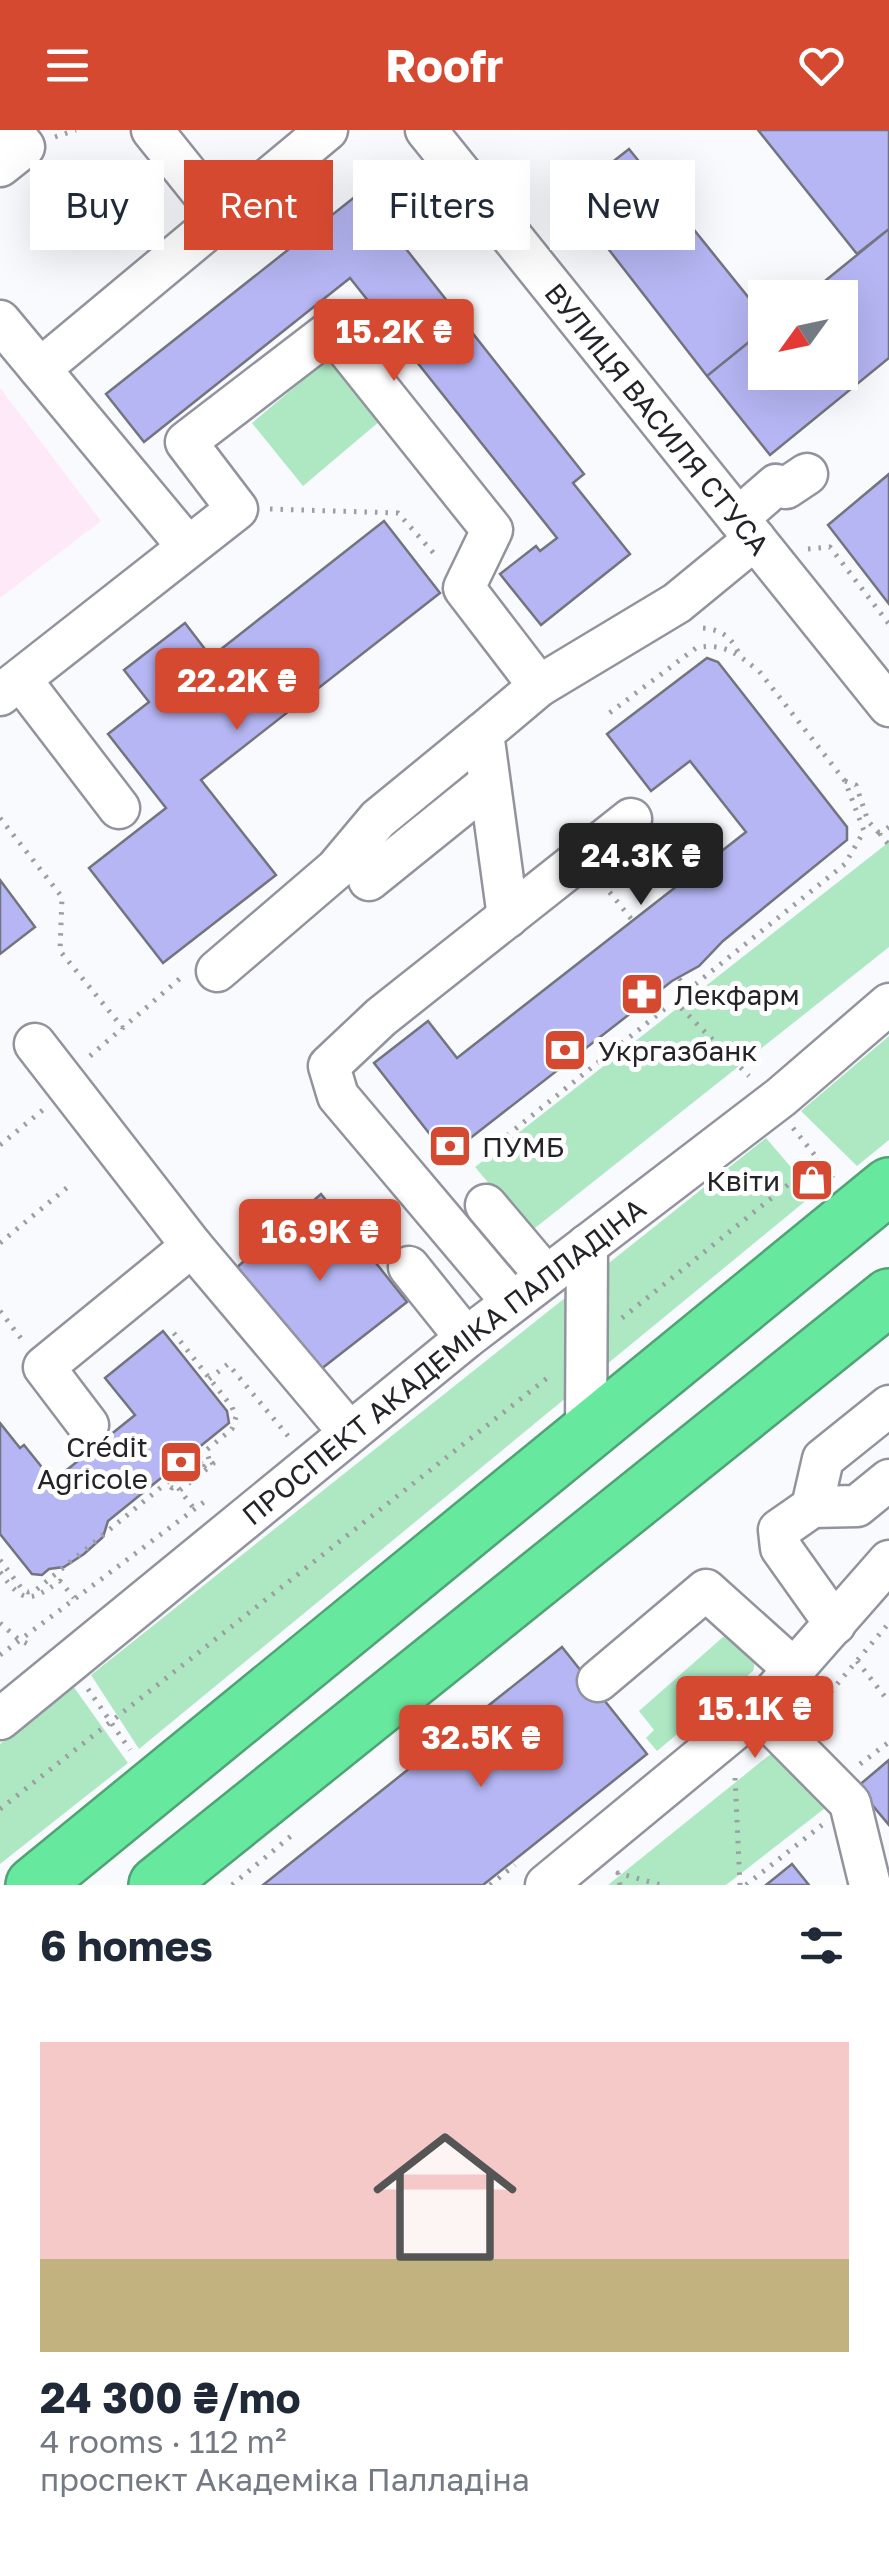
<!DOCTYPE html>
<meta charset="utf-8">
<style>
:root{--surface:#fff;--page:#f6f6f7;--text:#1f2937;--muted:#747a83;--line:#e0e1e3;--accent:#d54930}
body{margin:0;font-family:"Golos Text",sans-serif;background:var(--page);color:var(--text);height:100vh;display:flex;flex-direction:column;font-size:38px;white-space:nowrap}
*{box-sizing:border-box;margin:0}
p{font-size:32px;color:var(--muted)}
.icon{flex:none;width:55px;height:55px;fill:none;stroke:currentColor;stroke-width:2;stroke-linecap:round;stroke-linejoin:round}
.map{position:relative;height:1755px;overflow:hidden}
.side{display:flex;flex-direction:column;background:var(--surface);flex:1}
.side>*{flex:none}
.hud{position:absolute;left:30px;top:30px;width:830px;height:90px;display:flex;gap:20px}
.needle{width:65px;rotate:237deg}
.buttons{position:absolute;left:748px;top:150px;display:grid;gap:20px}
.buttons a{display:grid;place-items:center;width:110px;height:110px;border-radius:0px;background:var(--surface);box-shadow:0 10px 40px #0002;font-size:50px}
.price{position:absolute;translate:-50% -85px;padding:0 22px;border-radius:10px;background:var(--accent);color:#fff;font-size:32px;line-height:65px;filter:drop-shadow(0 2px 5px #0008)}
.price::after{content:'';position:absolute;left:50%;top:60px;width:30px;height:22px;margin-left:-15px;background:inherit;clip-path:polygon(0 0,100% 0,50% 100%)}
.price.active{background:#222;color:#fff}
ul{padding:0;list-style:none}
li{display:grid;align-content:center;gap:20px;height:530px;padding:0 40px}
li+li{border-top:2px solid var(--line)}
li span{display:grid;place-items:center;height:310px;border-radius:0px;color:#555}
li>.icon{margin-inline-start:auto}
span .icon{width:180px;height:180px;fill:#fffc;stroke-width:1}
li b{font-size:42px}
h2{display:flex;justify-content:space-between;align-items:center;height:120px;padding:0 40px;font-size:42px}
.pill{padding:0 35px;border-radius:0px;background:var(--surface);box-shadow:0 10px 40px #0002;font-size:35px;line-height:90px}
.pill.active{background:var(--accent);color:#fff}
header{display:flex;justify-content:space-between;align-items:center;height:130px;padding:0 40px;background:var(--accent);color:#fff;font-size:45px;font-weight:700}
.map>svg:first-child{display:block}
</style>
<header><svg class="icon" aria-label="menu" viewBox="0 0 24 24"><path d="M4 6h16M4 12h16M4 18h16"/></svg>Roofr<svg class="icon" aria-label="heart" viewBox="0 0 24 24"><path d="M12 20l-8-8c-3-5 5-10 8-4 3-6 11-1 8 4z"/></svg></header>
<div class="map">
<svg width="889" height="1755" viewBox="0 0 889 1755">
<rect width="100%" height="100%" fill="#f9fafe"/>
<path fill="#fee9f8" d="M0,258l101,133 -101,77z"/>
<path fill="#ade8c3" d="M328,229l52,62 -77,65 -51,-63z
M889,712v105l-359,285 -55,-65z
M889,906v104l-32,26 -56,-55z
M766,1008l48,56 -675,555 -48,-74z
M734,1505c13,11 25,18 19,36l-96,80 -11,-13 8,-8 -15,-19 84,-74z
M73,1556l55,77 -128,101v-120z
M783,1614l55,54 -112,87h-118z"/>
<path fill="#b5b6f3" stroke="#73747e" stroke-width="2.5" d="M758,0h131v99l-32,25z
M629,19l136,169v11l-58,47 -139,-179z
M361,62l223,282 -11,9 57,71 -89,71 -41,-51 36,-28 4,5 17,-13 -207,-260 -206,164 -38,-48z
M889,99v129l-119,97 -63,-79 58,-47v43h75v-74h-36z
M889,344v130l-61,-79z
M384,391l56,72 -239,187 75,95 -113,88 -74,-95 77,-60 -58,-74 41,-32 -25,-32 61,-47 26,34z
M707,528l11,4 129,165v13l-124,101 -24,25 -27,15 -217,169 -12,1 -69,-88 54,-42 29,37 289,-226 -56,-71 -39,30 -44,-57z
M0,750l35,47 -35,27z
M321,1064l86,108 -91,71 -81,-104z
M163,1201l64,80 2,12 -121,98 -5,16 -19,17 -20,13 -15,2 -7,6 -10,-1 -32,-40v-111l20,25 4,-3 29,36 82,-66 -30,-37z
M562,1517l85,107 -164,131h-220z
M889,1630v65l-32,-38z
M792,1734l17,21h-43z"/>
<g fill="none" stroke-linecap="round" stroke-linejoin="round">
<g stroke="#92939d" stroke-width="45">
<g id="minor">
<path d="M152,0l69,86"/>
<path id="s1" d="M426,0l463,576"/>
<path d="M0,36l24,-19 -13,-17"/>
<path d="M0,191l188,226"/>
<path d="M40,239l287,-239"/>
<path d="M738,388l38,-33 10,3 21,-14"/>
<path d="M21,550l98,128"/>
<path d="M0,565l237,-186 -51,-67 146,-112 160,200 -28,58 75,98"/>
<path d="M369,750l119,-96"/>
<path d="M508,787l-25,-184 56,-47 138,-83 78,-64"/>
<path d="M217,841l119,-102 42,-50 105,-86"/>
<path d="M35,914l157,202 157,186"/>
<path d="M486,1075l60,71"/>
<path d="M409,1137l57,71"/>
<path d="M512,1172l-174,-206 -9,-30 52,-49 250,-198"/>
<path d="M88,1295l-44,-58 148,-121"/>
<path d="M586,1305l1,-190"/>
<path d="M812,1377l45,-1 32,-26"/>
<path d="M835,1494l-54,-76 -2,-18 33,-23 11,-48 66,-53"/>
<path d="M598,1551l108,-91 89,80"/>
<path d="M758,1580l92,93 20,82"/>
<path id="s2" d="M0,1589l466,-381 315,-241 108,-93"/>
<path d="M546,1755l212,-175 131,-149"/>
</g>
</g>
<g stroke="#50a375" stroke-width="60">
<path id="highway" d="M34,1755l855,-699
M157,1755l732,-588"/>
</g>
<path stroke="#9d9ea2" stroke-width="5" stroke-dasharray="2.5 8" stroke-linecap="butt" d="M55,7l21,-7
M270,379l128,4 40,45
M808,419l22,-2 59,77
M703,498c21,2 30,11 38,30
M845,651l11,4 12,36 12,13
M0,688l62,79 -2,54 63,77
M889,697l-9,7 9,11
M603,754l30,37
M679,849l16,18 -14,11 68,68
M90,926l94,-81
M793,998l40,50
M499,1012l346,-278 19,-33 -19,-50 -86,-110c-22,-17 -35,-29 -63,-23l-88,66
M0,1015l44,-36
M0,1113l69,-57
M0,1181l23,30
M622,1188l197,-158
M209,1249l19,-15 60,72
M180,1360l33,-26 -2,-3 -26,21 -2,-2 26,-21 -1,-3 -38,30 2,2 4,-3 19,25
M0,1430l22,29 6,3 8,-2 196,-161 4,-12 -4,-10 -63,-80
M0,1442c23,31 29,31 60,9l14,17
M0,1493l18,16 16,8
M0,1525l204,-153
M857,1531l32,41
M88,1559l42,61
M810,1586l79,-93
M860,1634l29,-22
M735,1648l5,107
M0,1679l551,-434
M232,1755l59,-49
M490,1755l25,-20
M620,1755l-2,-12 43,12
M746,1755l76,-60"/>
<use href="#minor" stroke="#fff" stroke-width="40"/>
<use href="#highway" stroke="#67e89f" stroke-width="55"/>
</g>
<defs>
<g id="pharmacy-square" transform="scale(2.25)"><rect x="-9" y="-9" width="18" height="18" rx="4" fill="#d54930" stroke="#fff"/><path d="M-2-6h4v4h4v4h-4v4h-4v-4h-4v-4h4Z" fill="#fff"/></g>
<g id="bank-square" transform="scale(2.25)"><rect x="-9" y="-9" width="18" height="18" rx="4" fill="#d54930" stroke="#fff"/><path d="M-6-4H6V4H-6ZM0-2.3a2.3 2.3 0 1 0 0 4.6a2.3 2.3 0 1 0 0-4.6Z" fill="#fff"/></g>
<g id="shop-square" transform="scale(2.25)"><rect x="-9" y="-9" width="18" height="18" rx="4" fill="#d54930" stroke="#fff"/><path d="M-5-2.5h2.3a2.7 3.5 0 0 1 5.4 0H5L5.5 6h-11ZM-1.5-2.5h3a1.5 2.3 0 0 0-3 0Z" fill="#fff"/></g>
</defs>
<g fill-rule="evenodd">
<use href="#pharmacy-square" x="642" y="864"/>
<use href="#bank-square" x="565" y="920"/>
<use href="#bank-square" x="450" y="1016"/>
<use href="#shop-square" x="812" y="1050"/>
<use href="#bank-square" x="181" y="1332"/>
</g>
<g text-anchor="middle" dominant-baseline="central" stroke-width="10" stroke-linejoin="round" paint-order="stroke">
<g font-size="28" fill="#242428" stroke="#fff">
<text stroke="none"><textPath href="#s1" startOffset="370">ВУЛИЦЯ ВАСИЛЯ СТУСА</textPath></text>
<text stroke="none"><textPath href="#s2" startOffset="570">ПРОСПЕКТ АКАДЕМІКА ПАЛЛАДІНА</textPath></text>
</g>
<g font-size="28" fill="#242428" stroke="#fff" text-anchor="start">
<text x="674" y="864">Лекфарм</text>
<text x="598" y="920">Укргазбанк</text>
<text x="482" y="1016">ПУМБ</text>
<text x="780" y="1050" text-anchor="end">Квіти</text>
<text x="148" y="1316" text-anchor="end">Crédit<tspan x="148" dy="32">Agricole</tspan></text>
</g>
</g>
</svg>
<div class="buttons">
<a><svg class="needle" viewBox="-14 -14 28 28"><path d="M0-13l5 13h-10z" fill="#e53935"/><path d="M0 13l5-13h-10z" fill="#747a83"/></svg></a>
</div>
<b class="price" style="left:394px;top:254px">15.2K ₴</b>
<b class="price" style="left:237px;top:603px">22.2K ₴</b>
<b class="price active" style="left:641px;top:778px">24.3K ₴</b>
<b class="price" style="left:320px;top:1154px">16.9K ₴</b>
<b class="price" style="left:755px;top:1631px">15.1K ₴</b>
<b class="price" style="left:481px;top:1660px">32.5K ₴</b>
<div class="hud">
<a class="pill">Buy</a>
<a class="pill active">Rent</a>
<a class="pill">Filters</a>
<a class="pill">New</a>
</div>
</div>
<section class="side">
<h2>6 homes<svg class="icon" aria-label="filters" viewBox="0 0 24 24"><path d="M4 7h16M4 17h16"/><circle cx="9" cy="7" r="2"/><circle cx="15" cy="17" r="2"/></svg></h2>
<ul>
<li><span style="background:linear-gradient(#f6c9c9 70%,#c2b280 0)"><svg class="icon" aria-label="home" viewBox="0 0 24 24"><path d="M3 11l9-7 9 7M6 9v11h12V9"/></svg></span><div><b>24 300 ₴/mo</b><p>4 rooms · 112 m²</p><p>проспект Академіка Палладіна</p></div></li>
</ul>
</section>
